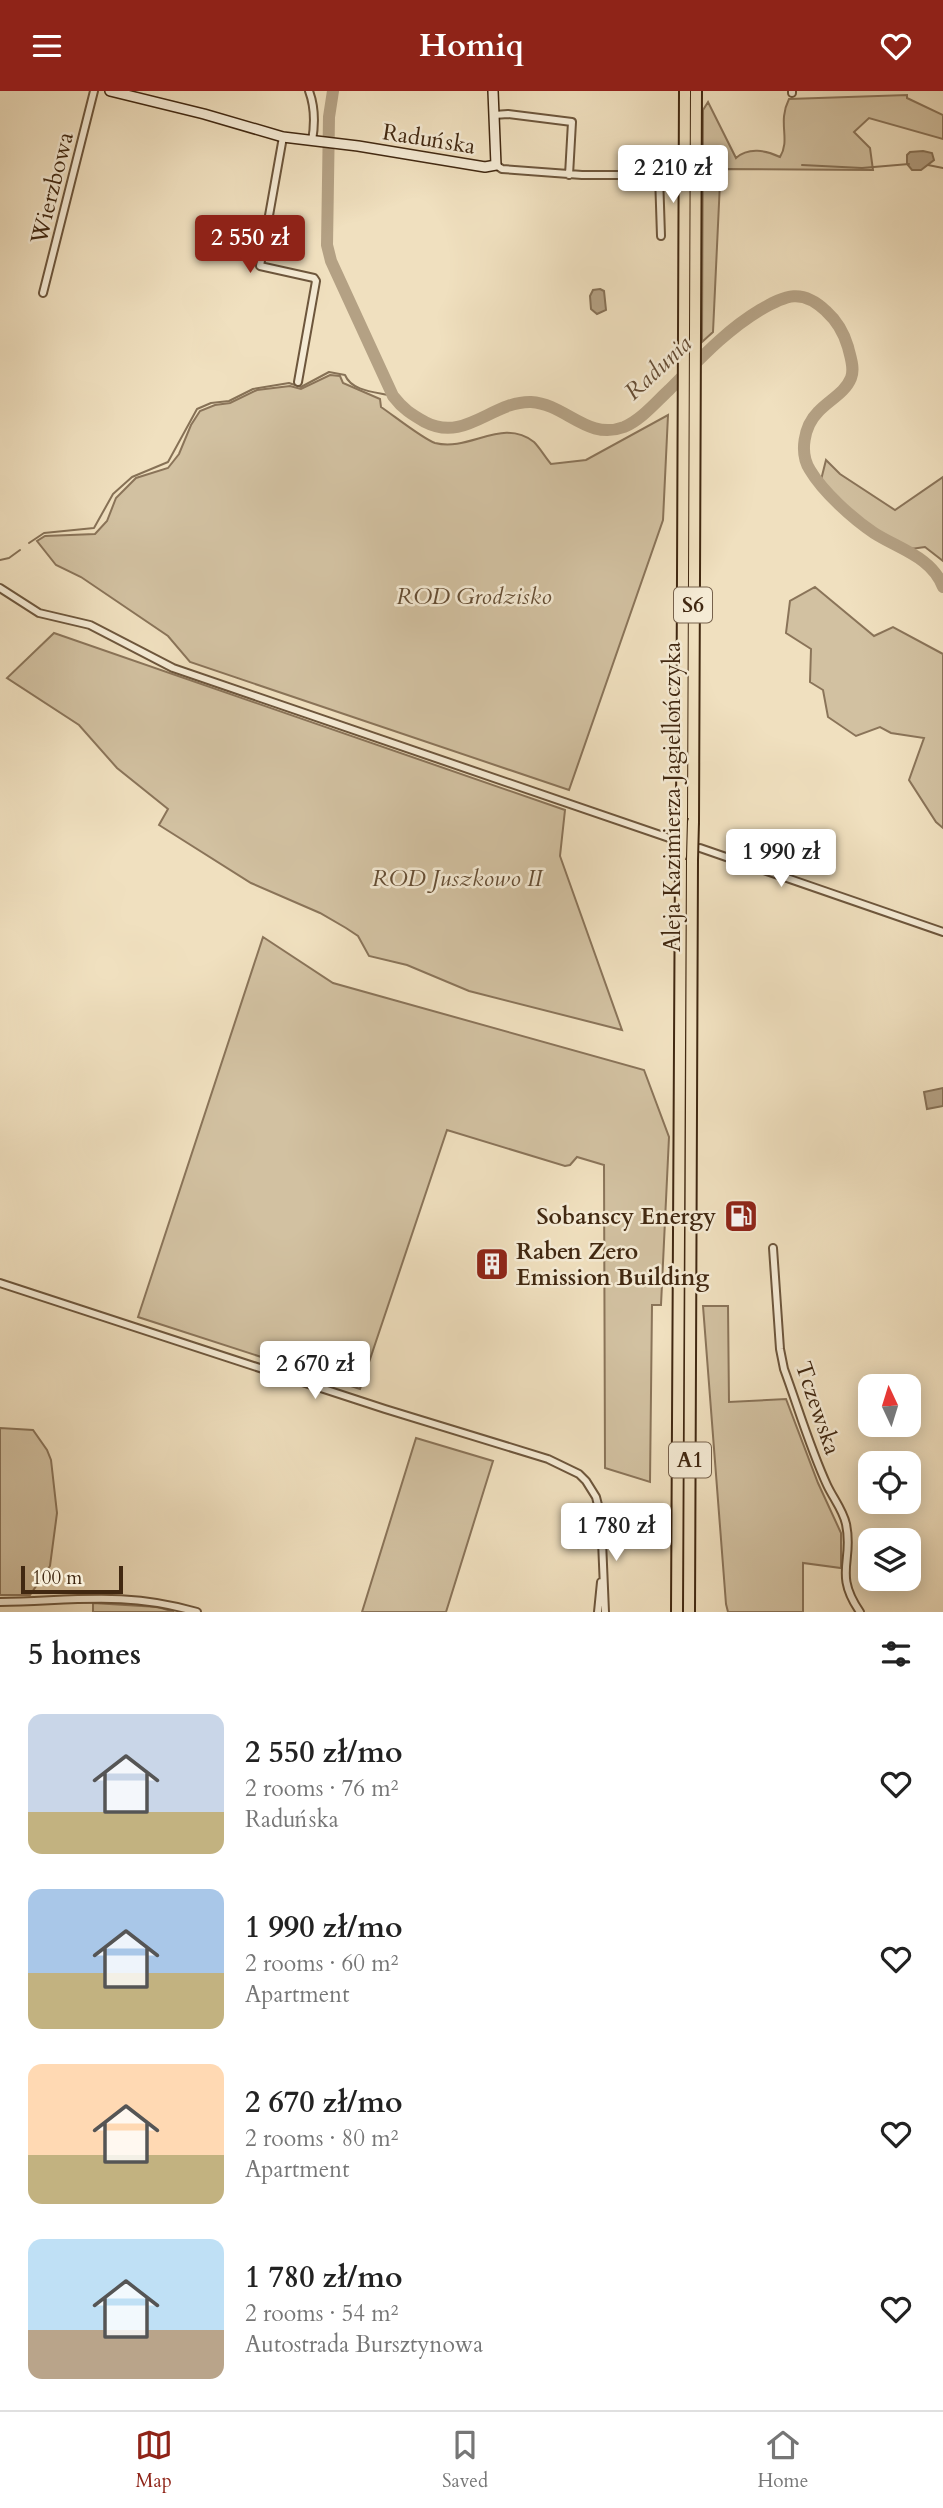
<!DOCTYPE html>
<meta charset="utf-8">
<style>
:root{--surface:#fff;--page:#f6f6f6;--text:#222;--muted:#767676;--line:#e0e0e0;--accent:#8f2418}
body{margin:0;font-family:Cardo,serif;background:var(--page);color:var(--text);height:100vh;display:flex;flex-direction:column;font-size:26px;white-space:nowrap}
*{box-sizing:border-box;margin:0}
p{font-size:23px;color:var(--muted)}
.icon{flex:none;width:38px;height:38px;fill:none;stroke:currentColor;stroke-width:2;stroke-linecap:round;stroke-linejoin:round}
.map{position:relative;height:1521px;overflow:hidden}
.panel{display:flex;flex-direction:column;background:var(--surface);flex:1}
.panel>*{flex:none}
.needle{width:46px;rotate:356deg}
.fabs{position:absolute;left:858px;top:1283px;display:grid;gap:14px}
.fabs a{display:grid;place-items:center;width:63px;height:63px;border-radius:14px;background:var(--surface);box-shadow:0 4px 18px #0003;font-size:35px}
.scale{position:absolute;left:21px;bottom:18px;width:102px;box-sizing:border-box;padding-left:7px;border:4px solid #412811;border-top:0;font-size:19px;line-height:24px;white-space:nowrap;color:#412811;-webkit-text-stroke:5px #f5ebd5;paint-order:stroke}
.price{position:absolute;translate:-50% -60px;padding:0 16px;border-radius:7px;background:#fff;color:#222;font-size:23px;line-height:46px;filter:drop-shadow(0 2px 4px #0008)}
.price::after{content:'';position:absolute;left:50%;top:42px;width:21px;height:16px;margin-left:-10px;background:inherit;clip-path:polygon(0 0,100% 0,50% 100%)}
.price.active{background:var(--accent);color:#fff}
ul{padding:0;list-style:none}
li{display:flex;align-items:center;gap:21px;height:175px;padding:0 28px}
li span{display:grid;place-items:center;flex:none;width:196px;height:140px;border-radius:14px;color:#555}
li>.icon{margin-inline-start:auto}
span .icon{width:84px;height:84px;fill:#fffc;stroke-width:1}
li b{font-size:30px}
h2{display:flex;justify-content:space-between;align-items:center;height:84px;padding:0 28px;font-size:30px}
header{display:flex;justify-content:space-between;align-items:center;height:91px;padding:0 28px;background:var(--accent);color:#fff;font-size:32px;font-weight:700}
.tab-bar{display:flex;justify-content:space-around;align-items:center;height:98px;border-top:2px solid var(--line);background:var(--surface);font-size:19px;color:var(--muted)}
.tab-bar a{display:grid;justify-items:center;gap:4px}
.tab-bar .active{color:var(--accent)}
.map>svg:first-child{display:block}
</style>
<header><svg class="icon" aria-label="menu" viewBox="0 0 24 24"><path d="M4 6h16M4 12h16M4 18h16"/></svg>Homiq<svg class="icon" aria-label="heart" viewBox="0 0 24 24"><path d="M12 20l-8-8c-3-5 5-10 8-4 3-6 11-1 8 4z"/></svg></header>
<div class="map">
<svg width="943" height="1521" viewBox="0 0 943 1521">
<rect width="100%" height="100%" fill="#f0e0bf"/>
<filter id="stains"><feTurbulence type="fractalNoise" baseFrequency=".00286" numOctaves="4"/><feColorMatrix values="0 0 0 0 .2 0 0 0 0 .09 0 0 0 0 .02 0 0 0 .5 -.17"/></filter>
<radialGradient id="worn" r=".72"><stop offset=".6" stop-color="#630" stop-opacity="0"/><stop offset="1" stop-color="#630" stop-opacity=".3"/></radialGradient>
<path fill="#d2c1a1" stroke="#8a7459" stroke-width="2" d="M907,4v3l36,17v24l-74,-21 -15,14 16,16 3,22 -146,-1 -7,13 -7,150 -11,10 1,-232 5,-8 28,56c12,-11 30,-8 44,-1 11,-18 -3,-34 9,-58z
M330,284l10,1 3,7 37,16 1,8c12,8 42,32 54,36 35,9 67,-26 99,-1 6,6 11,15 17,22l35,-4 82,-45 -5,105 -94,270 -379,-128 -22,-26 -87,-59 -25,-12 -19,-24 8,-5 50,-2 12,-13 9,-23 20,-20 32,-10 11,-14 12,-29 9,-14 15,-6 15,-2 27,-13 33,-4 11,3z
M826,369l14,14 55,36 48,-33v84l-18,-14c-7,1 -16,3 -22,1 -32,-11 -60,-41 -83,-64z
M815,496l59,49 19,-9 50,27v174l-7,-6 -27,-42 15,-42 -33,-5 -11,-6 -24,9 -28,-19 -5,-27 -13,-8 1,-33 -25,-16 4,-32z
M54,542l511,177 -5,46 62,174 -153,-39 -62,-26 -38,-9 -11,-20 -12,-8 -26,-15 -69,-30 -92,-58 9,-16 -51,-41 -38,-43 -72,-47z
M263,846l70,46 311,87 25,67 -8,168h-9l-2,177 -45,-14 -1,-303 -27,-8 -7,8 -5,1 -118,-36 -87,259 -222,-72z
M703,1215h25l1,96 57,-3 32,84 23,50v35l-38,-5v49h-75l-2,-8z
M0,1337l33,2 14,20 4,10 6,53 -7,53 -20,29h-30z
M416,1347l77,23 -47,151h-84z
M93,1512l65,4 16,5h-81z"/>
<path fill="#b4a184" stroke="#867156" stroke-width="2" d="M923,60l9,2 2,7 -13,10h-9l-5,-6v-9l3,-3z
M600,198l4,2 2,19 -9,4 -6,-5 -1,-13 3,-6z
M943,997v18l-16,3 -3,-17z"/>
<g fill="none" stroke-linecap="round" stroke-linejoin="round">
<path stroke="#867156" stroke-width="2" d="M802,74l60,3 47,-4
M928,74l15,3
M29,452l15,-10 50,-5 19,-34 19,-17 36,-15 29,-53 14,-6 18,-2 24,-12 36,-6 12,4 28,-15 16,3c7,17 32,17 48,21
M0,469l9,-2 11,-8"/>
<path stroke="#b4a184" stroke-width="12" d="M333,0l-4,26 -2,128 4,16 62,135c10,13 18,18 32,26 40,21 67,-21 106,-20 35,2 56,39 93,25 17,-7 32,-25 45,-37 29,-29 56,-59 91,-80 26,-15 42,-22 66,1 11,10 18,22 22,36 2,9 7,21 3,31 -6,15 -22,22 -33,34 -14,14 -19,41 -8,58 13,22 43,49 64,63 25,16 58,24 69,54"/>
<g stroke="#6d563c" stroke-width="10">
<path id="street" d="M309,0c6,16 6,33 3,50
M792,0v2
M494,24l14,-1 64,8 -3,53
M283,46l-23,129 54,12 2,3 -18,101
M496,74l6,4 80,6h77l2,61
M43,202l51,-202
M0,497l39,25 51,12 83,43 502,172
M700,757l243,84
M773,1157l7,101 4,20c14,38 26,79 43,116 6,13 16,25 19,39 8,37 -13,49 14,88
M0,1192l385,126 163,50 31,15 7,7 10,16 5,20 4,95
M0,1511c73,-1 125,-11 197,10
M598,1521l3,-30"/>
</g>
<g stroke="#412811" stroke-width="12">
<path id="secondary" d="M110,0l94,23 79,23 75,9 127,21 11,-2 -3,-74"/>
</g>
<g stroke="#412811" stroke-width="14">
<path id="highway" d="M682,727l3,-727
M693,731l3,-731
M677,1521l4,-756
M689,1521l3,-752"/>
</g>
<use href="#street" stroke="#f5ebd5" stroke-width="6"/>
<use href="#secondary" stroke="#f5ebd5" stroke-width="9"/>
<use href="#highway" stroke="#f0e0bf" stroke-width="10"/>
<g stroke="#412811" stroke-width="14" stroke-linecap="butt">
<path id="highway-bridge" d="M681,765l1,-38
M692,769l1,-38"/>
</g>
<use href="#highway-bridge" stroke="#f0e0bf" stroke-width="10"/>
</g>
<defs>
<g id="fuel-square" transform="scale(1.75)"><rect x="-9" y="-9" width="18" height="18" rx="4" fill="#8f2418" stroke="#f5ebd5"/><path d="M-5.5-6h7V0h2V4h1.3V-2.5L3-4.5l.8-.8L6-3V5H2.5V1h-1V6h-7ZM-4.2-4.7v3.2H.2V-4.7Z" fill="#fff"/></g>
<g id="building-square" transform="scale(1.75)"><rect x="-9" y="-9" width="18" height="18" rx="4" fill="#8f2418" stroke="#f5ebd5"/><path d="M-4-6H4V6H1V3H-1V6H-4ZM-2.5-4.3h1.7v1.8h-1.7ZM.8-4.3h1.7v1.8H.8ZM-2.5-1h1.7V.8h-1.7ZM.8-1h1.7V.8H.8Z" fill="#fff"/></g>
</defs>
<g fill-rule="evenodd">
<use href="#fuel-square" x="741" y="1125"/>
<use href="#building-square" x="492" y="1173"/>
</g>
<g text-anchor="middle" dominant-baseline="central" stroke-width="5" stroke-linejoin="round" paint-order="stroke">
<g fill="#f5ebd5" stroke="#77624c" stroke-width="2">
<rect x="674" y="496.5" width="38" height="35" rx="5"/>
<rect x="669" y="1351.5" width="42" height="35" rx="5"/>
</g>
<g font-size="21" font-weight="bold" fill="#412811">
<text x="693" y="514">S6</text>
<text x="690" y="1369">A1</text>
</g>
<g font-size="23" fill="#412811" stroke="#f5ebd5">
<text transform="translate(429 48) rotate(9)">Raduńska</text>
<text transform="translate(52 97) rotate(-76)">Wierzbowa</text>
<text transform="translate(672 706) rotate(-90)">Aleja Kazimierza Jagiellończyka</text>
<text transform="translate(818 1317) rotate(71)">Tczewska</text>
</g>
<g font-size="23" font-style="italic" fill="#654e35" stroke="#f5ebd5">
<text x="474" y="505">ROD Grodzisko</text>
<text x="457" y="787">ROD Juszkowo II</text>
</g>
<g font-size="23" font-weight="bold" fill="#412811" stroke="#f5ebd5" text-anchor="end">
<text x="716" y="1125">Sobanscy Energy</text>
<text x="516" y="1160" text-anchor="start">Raben Zero<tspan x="516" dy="26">Emission Building</tspan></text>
</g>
<g font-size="24" font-style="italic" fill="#644c34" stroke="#f5ebd5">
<text transform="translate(658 277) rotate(-43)">Radunia</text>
</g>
</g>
<rect width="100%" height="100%" filter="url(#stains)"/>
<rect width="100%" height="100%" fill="url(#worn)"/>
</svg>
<div class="fabs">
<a><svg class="needle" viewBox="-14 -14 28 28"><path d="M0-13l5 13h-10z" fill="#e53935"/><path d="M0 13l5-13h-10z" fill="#767676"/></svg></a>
<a><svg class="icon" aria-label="locate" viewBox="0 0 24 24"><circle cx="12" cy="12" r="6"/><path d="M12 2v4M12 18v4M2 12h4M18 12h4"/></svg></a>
<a><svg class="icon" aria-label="layers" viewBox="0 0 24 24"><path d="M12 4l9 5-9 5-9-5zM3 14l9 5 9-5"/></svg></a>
</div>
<div class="scale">100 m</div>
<b class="price" style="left:673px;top:114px">2 210 zł</b>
<b class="price active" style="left:250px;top:184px">2 550 zł</b>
<b class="price" style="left:781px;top:798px">1 990 zł</b>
<b class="price" style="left:315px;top:1310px">2 670 zł</b>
<b class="price" style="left:616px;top:1472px">1 780 zł</b>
</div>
<section class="panel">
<h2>5 homes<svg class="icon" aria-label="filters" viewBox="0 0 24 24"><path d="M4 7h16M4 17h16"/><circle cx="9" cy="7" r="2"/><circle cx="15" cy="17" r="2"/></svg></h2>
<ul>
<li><span style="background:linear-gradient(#c9d6e8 70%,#c2b280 0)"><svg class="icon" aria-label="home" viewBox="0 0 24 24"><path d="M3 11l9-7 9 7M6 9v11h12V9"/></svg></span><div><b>2 550 zł/mo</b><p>2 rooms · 76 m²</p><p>Raduńska</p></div><svg class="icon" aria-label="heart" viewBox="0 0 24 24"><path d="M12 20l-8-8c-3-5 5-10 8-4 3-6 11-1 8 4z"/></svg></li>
<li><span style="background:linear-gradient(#a9c7e8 60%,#c2b280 0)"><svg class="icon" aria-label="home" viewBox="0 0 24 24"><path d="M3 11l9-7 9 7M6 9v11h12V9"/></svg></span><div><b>1 990 zł/mo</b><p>2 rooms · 60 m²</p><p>Apartment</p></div><svg class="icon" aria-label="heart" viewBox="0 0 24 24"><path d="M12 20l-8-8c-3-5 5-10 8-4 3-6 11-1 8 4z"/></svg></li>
<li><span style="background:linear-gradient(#ffd9b3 65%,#c2b280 0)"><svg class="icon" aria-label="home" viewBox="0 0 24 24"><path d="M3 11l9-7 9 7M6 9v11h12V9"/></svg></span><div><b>2 670 zł/mo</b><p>2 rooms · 80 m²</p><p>Apartment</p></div><svg class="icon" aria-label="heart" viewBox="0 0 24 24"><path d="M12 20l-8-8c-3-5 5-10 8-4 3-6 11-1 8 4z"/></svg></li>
<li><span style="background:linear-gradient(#bfe0f5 65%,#b9a48a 0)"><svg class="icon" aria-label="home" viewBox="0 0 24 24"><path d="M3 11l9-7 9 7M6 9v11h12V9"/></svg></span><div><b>1 780 zł/mo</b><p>2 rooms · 54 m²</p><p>Autostrada Bursztynowa</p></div><svg class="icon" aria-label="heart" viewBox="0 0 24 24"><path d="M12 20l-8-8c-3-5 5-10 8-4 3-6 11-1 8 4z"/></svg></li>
</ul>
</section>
<nav class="tab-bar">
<a class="active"><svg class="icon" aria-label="map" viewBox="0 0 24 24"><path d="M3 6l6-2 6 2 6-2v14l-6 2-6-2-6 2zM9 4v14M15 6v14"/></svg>Map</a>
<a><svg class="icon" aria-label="saved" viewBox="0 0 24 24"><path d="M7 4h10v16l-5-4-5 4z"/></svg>Saved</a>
<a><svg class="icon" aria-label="home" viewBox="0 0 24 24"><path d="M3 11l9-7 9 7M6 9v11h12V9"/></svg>Home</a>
</nav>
